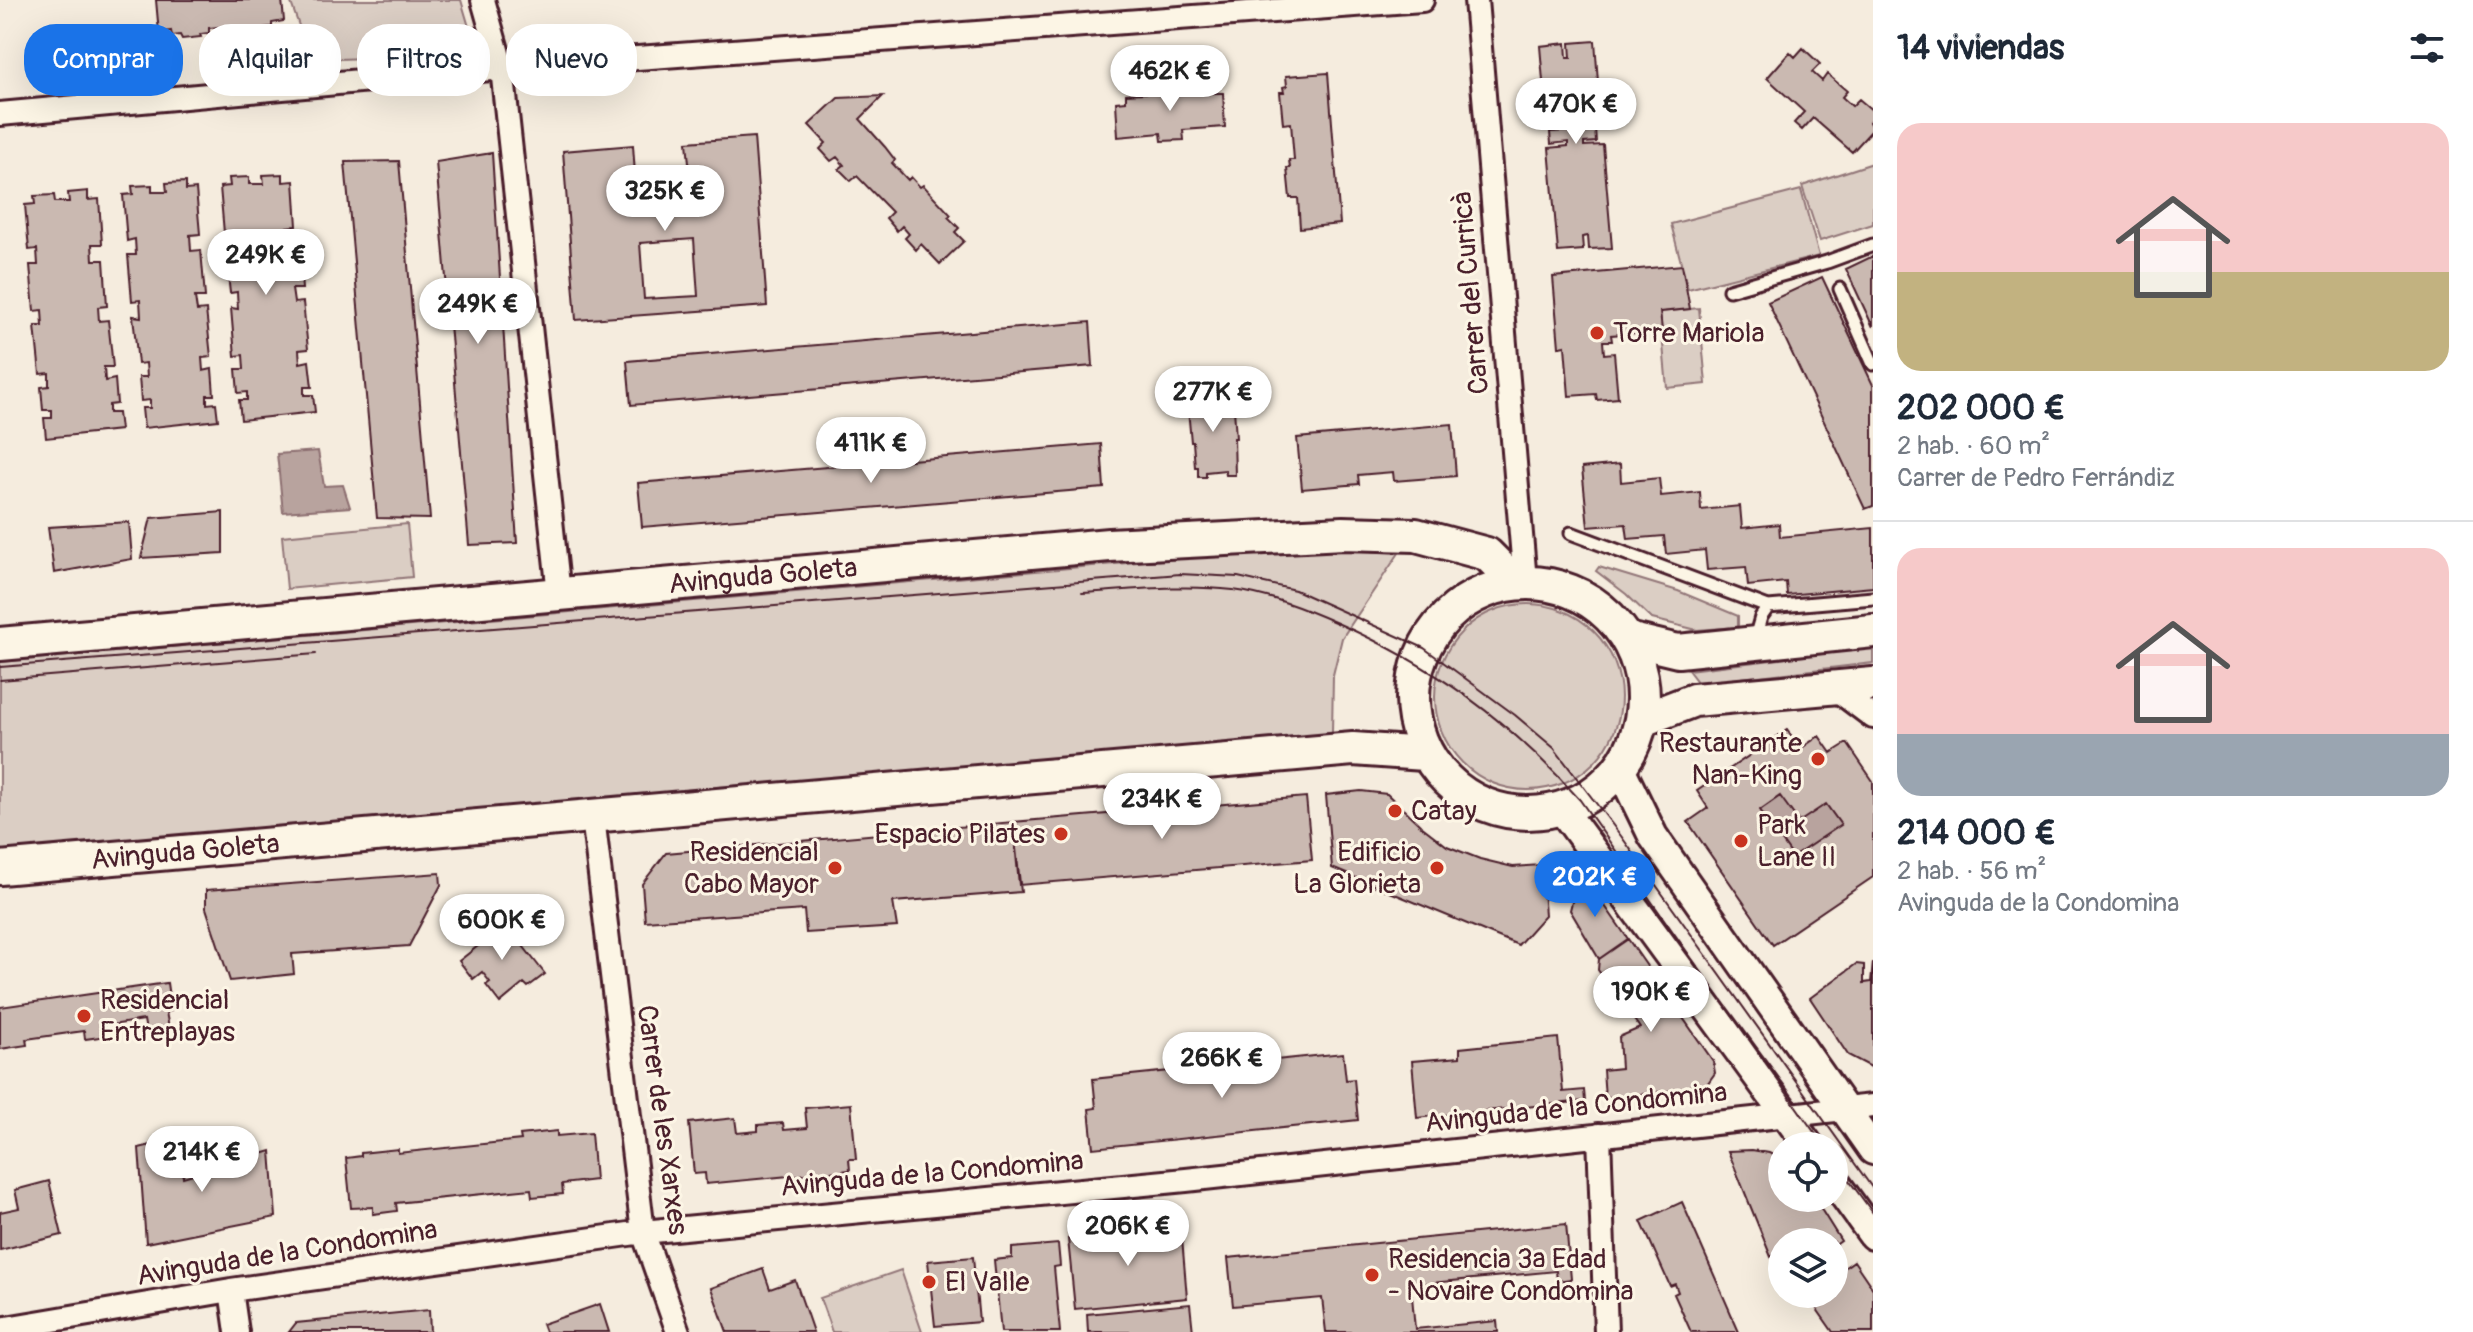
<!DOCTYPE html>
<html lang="es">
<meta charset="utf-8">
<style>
:root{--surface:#fff;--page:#f2f2f3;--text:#1f2937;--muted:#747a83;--line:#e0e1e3;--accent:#1a73e8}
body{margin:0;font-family:Pangolin,sans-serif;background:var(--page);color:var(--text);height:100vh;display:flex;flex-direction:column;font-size:30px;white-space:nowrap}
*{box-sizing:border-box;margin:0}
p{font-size:26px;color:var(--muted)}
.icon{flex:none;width:44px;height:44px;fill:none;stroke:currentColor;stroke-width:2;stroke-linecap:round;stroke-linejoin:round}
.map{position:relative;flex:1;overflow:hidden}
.panel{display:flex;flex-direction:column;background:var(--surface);width:600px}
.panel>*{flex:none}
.hud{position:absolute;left:24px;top:24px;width:760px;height:72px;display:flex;gap:16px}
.controls{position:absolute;left:1768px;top:1132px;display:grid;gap:16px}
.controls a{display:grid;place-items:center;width:80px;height:80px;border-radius:50%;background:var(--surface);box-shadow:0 8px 32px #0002;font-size:40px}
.price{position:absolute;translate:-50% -68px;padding:0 18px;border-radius:28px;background:#fff;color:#222;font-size:26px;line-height:52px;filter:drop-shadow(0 2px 4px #0008)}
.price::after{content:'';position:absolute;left:50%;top:48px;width:24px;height:18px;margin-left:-12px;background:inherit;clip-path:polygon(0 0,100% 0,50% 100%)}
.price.current{background:var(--accent);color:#fff}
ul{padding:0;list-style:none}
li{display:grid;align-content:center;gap:16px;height:424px;padding:0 24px}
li+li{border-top:2px solid var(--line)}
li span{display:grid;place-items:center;height:248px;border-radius:24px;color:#555}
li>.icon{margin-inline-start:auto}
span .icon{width:144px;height:144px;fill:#fffc;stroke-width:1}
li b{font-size:34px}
h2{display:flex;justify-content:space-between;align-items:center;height:96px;padding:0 24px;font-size:34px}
.chip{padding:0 28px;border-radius:32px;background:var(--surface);box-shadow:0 8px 32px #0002;font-size:28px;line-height:72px}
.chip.current{background:var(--accent);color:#fff}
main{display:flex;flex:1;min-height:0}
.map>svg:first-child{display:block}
</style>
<main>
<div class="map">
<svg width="1873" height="1332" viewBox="0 0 1873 1332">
<rect width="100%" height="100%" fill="#f5ecde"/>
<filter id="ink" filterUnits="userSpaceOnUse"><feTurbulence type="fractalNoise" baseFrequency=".0125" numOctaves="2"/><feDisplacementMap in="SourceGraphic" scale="16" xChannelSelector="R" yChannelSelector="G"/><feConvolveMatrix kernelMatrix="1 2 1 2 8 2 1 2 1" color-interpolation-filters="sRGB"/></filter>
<g filter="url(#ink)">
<path fill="#dbcec4" stroke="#927678" stroke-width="2" d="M290,0h171l16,54 -166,6z
M1873,163v61l-53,17 -18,-55z
M1801,190l18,66 -131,33 -17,-65z
M1699,308l7,76 -39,4 -7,-76z
M407,524l5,53 -125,12 -5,-53z
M1309,547l90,6 -57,85 -9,37 -1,58 -36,8 -1296,116v-195z
M1599,567l79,24 60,25v11l-41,3 -45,-11 -26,-25 -30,-23z
M1435 697a93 93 0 1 1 186 0a93 93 0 1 1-186 0Z
M1873,648v15l-175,20 -10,-13z
M901,1270l21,62h-90l-12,-34z"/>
<path fill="#b8a39e" stroke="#8c6e70" stroke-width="2" d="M318,451l6,35 19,-1 7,22 -67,5 -6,-58z
M1780,796l46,8 15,21 -48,32 -33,-47z"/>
<path fill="#cab9b1" stroke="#4a1f2b" stroke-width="2" fill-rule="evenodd" d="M156,0h126l2,21 -12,2v4l-8,1v4l-20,1 -1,-3 -8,1 -1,-5 -25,2v5l-9,1 1,3 -19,2 -2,-4 -8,1 -1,-5 -12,2z
M1595,41l6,82 -19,2v4l13,-1 1,14 -12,1v3l19,-1 9,103 -23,1 -1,-13 -6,1 1,13 -25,2 -9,-104 19,-2v-4l-17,2 -1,-12 18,-1v-5l-21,2 -7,-82 26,-3 1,15h4l-1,-15z
M1803,48l17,16 -8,8 10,9 5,-7 20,17 -5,6 10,9 7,-7 14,12v7l-4,4 4,7 -21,23 -39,-34 -11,12 -8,-7 10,-11 -37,-34 23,-26 5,5z
M1328,73l12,151 -40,4 -2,-30h-8l-3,-30h3l-1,-8h5l-3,-37 -8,1 -3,-32h4l-1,-5 4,-1 -1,-10z
M1212,87l1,6h10l2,34 -42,3 1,10 -22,1 -1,-8 -43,4 -2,-35 10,-1v-7l33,-2v-3z
M883,96l-23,23 25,28 10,13 -3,3 16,17 3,-3 9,10 3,-2 28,30 -3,2 11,11 -4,4 9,9 -24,23 -19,-20 -5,6 -11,-12 4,-4 -7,-8 -5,5 -11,-13 6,-6 -35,-36 -6,5 -12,-12 5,-4 -7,-8 -6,4 -11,-12 6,-6 -17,-18 29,-27z
M754,137l13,169 -191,14 -13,-169 70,-6 3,44 55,-4 -4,-43zM694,239l4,57 -54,3 -4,-56z
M492,153l25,390 -48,2 -33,-383z
M399,161l31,358 -53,-1 -32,-356z
M283,174v8l11,-1 3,45 -10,1 1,15h10l4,47h-10l2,14 9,-1 5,47 -9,1 1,13 9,-2 3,26h-8v8h9l2,17 -74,8 -2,-20h8v-8l-9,1 -2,-24h8l-1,-14 -8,1 -4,-48 7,1 -1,-17 -7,1 -5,-46h8l-1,-15 -8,1 -4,-46 10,-1 -1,-8 20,-1v7h15l-1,-9z
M186,182v8l10,-1 4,45 -10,1 1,16 10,-1 4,47h-10l2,14 9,-1 5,47 -9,1 1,13 9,-2 2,26h-7v9l9,-1 2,17 -74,8 -2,-20h8v-8l-9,1 -2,-24h8l-1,-14 -8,1 -5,-48 8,1 -1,-17 -8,1 -4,-46h8l-1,-16 -8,2 -4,-46 10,-1 -1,-8 20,-1v7h15l-1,-9z
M88,191v9l11,-1 3,45h-10l1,16h11l3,46 -9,1 1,14 9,-1 5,47h-9l1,14 10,-2 2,25 -8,1v8h9l2,17 -74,8 -2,-20h8v-8h-9l-2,-23 8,-1v-13l-9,1 -5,-48h8l-1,-16 -8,1 -4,-46h8l-1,-16 -8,1 -4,-45 10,-1 -1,-8 20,-1 1,7h14l-1,-9z
M1873,256v71l-27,-58z
M1682,265l8,44 -30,3 2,19 -51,4 1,6h-9l1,13 10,-1 4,45 -21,2 -1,-6 -27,2 -4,-50 -6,1 -6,-70z
M1822,277l51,108v121l-8,3 -97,-207z
M1090,322l3,44 -462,39 -4,-44z
M1233,394l3,44h-2l1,37h-9l-1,-5 -19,2v5h-8v-10h-3l-2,-25h-2l-4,-44 17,-2 4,13h6l1,-13z
M1452,424l4,52 -62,5 -1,-9 -35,3 1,9 -57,5 -5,-51z
M1101,444l3,44 -462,39 -4,-44z
M1620,464l1,18 38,-4 2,18 39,-4 1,18 39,-4 2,22 37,-4 1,13 93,-9v59l-86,8 -1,-13 -38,4 -2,-19 -39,3 -2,-20 -39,4 -2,-18 -36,3 -2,-15 -38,3 -6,-59z
M223,512v41l-82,5 10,-40z
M129,522l3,37 -78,14 -6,-46z
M1787,730l13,19 19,-13 12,17 16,-10 26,38v96l-100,68 -85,-123 20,-14 -11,-17zM1780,796l19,26 27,-18 15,21 -48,32 -33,-47z
M1361,791l26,3 34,32 26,20 33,13 33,8 28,-2 4,50 -27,30 -186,-77 -6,-73z
M1306,797l6,63 -293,25 -6,-63z
M1013,822l8,70 -128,10 4,25 -91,6 -2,-23 -159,11 -3,-37 24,-31z
M1580,870l48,69 -29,20 -29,-49z
M440,873l1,12 -32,61 -117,8 2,20 -64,7 -24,-73v-18z
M502,919l43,55 -17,13 -4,-4 -24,20 -14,-18 4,-3 -8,-10 -9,7 -14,-18 29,-23 -4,-5z
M1628,939l85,122 2,12 -10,14 -100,11 -2,-28 18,-2 -2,-31 21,-9 -42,-58 1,-11z
M1873,962v106l-25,-13 -38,-57 46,-34 8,1v18l7,-1z
M167,983l4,28 -5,1 3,16 -23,3 -2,-11 -39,6 2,10 -22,3 -1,-8 -58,8 1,6 -27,4v-42z
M1558,1038l5,54 21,-2 1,11 -168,17 -5,-57 48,-4v-9z
M1343,1053l3,27 8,-1 4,41 -265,28 -4,-39 7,-1 -3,-29z
M851,1104l5,55h-7l1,11 -144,14 -1,-11 -11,1 -5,-51 46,-5 2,15 21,-2v-6l25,-2 1,7 23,-2 -2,-20z
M557,1131v5l34,-3 4,47 -33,4 1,10 -31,3 -1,-8 -135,14 1,8 -24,3v-7l-22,1 -5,-50 15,-2v-3l37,-4v4l123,-13 -1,-5z
M175,1139l8,38 88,-26 5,66 -130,26 -7,-95z
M1752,1150l17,3 13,6v39h32l27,43 -7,5v-4h-13l-2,-3 -5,3h-32v8l-11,7 -43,-106z
M49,1181l13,54 -62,15v-38l19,-4 -4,-18z
M1682,1202l57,130h-48l-17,-38 4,-2 -3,-8 -5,2 -29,-65z
M1566,1224l5,55 -14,2 -1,-10 -145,14 4,44 82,-8 1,11h-172l-4,-34 -89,8 -5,-48z
M1181,1226l6,72 -112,11 -7,-70z
M1058,1244l2,22 -6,1 6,65h-59l-7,-72 18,-2v-10z
M973,1257l6,65 -44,4 -7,-65z
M1854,1261l19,28v43h-40l-26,-37 27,-1v-19z
M763,1269l7,20 25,-9 18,52h-86l-16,-44z
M600,1304l9,28h-64l-3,-8z
M1190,1304l3,28h-105l-1,-18z
M429,1310l1,22h-141l7,-9z"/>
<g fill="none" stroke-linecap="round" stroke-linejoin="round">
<g stroke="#4a1f2b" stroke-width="17">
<path id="service" d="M1840,289l33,75
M1729,290l98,-28 46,-17
M1571,533l197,74
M1755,638l6,-21 7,-10 105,-9"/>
</g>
<g stroke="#4a1f2b" stroke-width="28">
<path id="minor" d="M483,0l19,68 57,526
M1476,0l49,582
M0,114l502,-46 920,-68
M1837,690l36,27
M593,817l50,415 35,100
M1599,1135l7,197
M231,1290l6,42
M0,1329l231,-39 412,-58 543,-52 687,-74"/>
</g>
<g stroke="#4a1f2b" stroke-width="34">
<path id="tertiary" d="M1620,768l33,68 220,314
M1561,808l248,338
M1834,1181l39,54"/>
</g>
<g stroke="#4a1f2b" stroke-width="38">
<g id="secondary">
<circle cx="1528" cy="698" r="115"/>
<path d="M1628,639l50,12 195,-20"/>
<path id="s1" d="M0,644l1109,-99 234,-12 73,2 71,19 28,28"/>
<path d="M1642,720l52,-20 179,-16"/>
<path id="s2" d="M0,868l1353,-119 71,5"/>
</g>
</g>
<use href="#service" stroke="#fcf5e5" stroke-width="11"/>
<use href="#minor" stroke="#fcf5e5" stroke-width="22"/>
<use href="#tertiary" stroke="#fcf5e5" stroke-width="28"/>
<use href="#secondary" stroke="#fcf5e5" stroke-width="32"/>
<path stroke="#4a1f2b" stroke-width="2" d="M1082,593c50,-3 101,-9 151,-3 37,5 70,18 104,33 96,42 173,98 243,177l244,346
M0,667l1180,-93 58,3 57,13 129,58 91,67 39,33 67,88 252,353
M0,680l316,-26
M1834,1160l39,53"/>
</g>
</g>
<g fill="#c8321e" stroke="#fcf5e5" stroke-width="3">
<circle cx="1597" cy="333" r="8"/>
<circle cx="1818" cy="759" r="8"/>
<circle cx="1395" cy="811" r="8"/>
<circle cx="1061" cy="834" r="8"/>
<circle cx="1741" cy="841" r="8"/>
<circle cx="835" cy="868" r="8"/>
<circle cx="1437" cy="868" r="8"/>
<circle cx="84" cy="1016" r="8"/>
<circle cx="1372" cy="1275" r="8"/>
<circle cx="929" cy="1282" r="8"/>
</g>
<g text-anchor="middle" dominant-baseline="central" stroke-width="6" stroke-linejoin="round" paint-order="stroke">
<g font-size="28" fill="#4a1f2b" stroke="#fcf5e5">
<text transform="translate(1471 293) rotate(-95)">Carrer del Curricà</text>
<text stroke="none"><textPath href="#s1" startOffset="766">Avinguda Goleta</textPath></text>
<text stroke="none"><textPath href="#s2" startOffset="186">Avinguda Goleta</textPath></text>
<text transform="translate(1576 1108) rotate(-6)">Avinguda de la Condomina</text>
<text transform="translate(662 1120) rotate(82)">Carrer de les Xarxes</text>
<text transform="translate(932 1174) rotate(-5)">Avinguda de la Condomina</text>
<text transform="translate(287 1253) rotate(-9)">Avinguda de la Condomina</text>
</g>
<g font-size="28" fill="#4a1f2b" stroke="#fcf5e5" text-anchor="start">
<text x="1613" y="333">Torre Mariola</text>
<text x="1802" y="743" text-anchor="end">Restaurante<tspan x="1802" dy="32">Nan-King</tspan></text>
<text x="1411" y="811">Catay</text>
<text x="1757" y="825">Park<tspan x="1757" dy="32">Lane II</tspan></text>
<text x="1045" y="834" text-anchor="end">Espacio Pilates</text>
<text x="819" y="852" text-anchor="end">Residencial<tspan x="819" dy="32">Cabo Mayor</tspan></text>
<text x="1421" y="852" text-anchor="end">Edificio<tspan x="1421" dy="32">La Glorieta</tspan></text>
<text x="100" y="1000">Residencial<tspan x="100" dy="32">Entreplayas</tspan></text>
<text x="1388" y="1259">Residencia 3ª Edad<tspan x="1388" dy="32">- Novaire Condomina</tspan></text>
<text x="945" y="1282">El Valle</text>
</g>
</g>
</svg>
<div class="controls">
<a><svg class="icon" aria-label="locate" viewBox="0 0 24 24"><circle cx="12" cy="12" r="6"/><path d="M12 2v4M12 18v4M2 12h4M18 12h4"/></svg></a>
<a><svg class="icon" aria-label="layers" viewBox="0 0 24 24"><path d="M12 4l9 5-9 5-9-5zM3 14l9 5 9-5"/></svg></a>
</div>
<b class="price" style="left:1170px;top:113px">462K €</b>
<b class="price" style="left:1576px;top:146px">470K €</b>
<b class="price" style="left:665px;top:233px">325K €</b>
<b class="price" style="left:266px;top:297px">249K €</b>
<b class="price" style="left:478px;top:346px">249K €</b>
<b class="price" style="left:1213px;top:434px">277K €</b>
<b class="price" style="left:871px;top:485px">411K €</b>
<b class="price" style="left:1162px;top:841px">234K €</b>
<b class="price current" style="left:1595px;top:919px">202K €</b>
<b class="price" style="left:502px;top:962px">600K €</b>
<b class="price" style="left:1651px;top:1034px">190K €</b>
<b class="price" style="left:1222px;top:1100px">266K €</b>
<b class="price" style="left:202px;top:1194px">214K €</b>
<b class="price" style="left:1128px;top:1268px">206K €</b>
<div class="hud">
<a class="chip current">Comprar</a>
<a class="chip">Alquilar</a>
<a class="chip">Filtros</a>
<a class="chip">Nuevo</a>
</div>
</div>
<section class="panel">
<h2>14 viviendas<svg class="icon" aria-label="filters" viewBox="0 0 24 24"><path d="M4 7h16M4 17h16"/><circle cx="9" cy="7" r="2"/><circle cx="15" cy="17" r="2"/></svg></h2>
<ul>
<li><span style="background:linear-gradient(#f6c9c9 60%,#c2b280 0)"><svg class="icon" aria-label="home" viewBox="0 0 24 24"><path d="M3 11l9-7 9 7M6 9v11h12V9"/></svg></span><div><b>202 000 €</b><p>2 hab. · 60 m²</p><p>Carrer de Pedro Ferrándiz</p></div></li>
<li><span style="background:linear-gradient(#f6c9c9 75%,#9aa5b1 0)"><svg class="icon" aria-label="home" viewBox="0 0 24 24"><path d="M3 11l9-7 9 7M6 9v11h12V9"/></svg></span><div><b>214 000 €</b><p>2 hab. · 56 m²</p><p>Avinguda de la Condomina</p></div></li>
</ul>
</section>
</main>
